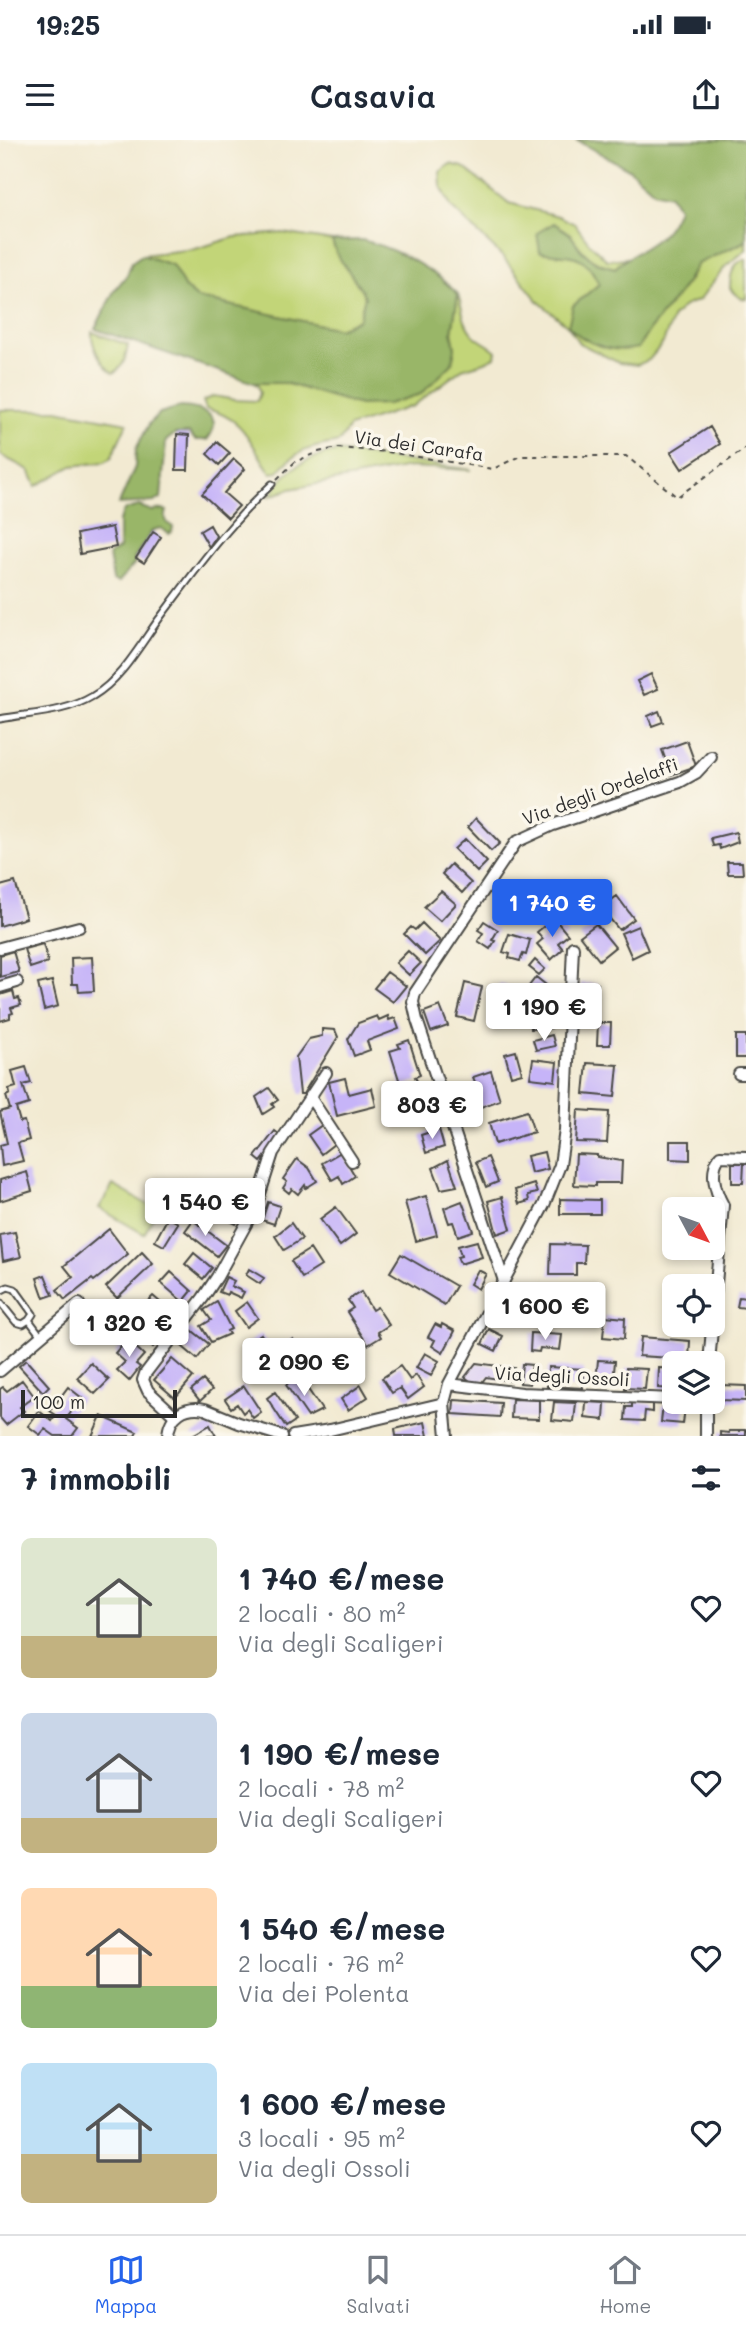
<!DOCTYPE html>
<html lang="it">
<meta charset="utf-8">
<style>
:root{--surface:#fff;--page:#f6f6f7;--text:#1f2937;--muted:#747a83;--line:#e0e1e3;--accent:#2563eb}
body{margin:0;font-family:Mali,sans-serif;background:var(--page);color:var(--text);height:100vh;display:flex;flex-direction:column;font-size:26px;white-space:nowrap}
*{box-sizing:border-box;margin:0}
p{font-size:23px;color:var(--muted)}
.icon{flex:none;width:38px;height:38px;fill:none;stroke:currentColor;stroke-width:2;stroke-linecap:round;stroke-linejoin:round}
.map{position:relative;height:1296px;overflow:hidden}
.details{display:flex;flex-direction:column;background:var(--surface);flex:1}
.details>*{flex:none}
.needle{width:46px;rotate:131deg}
.controls{position:absolute;left:662px;top:1057px;display:grid;gap:14px}
.controls a{display:grid;place-items:center;width:63px;height:63px;border-radius:10px;background:var(--surface);box-shadow:0 4px 10px #0003;font-size:35px}
.scale{position:absolute;left:21px;bottom:18px;width:156px;box-sizing:border-box;padding-left:7px;border:4px solid #2b2b2b;border-top:0;font-size:19px;line-height:24px;white-space:nowrap;color:#2b2b2b;-webkit-text-stroke:5px #fbf7ec;paint-order:stroke}
.price{position:absolute;translate:-50% -60px;padding:0 16px;border-radius:7px;background:#fff;color:#222;font-size:23px;line-height:46px;filter:drop-shadow(0 2px 4px #0008)}
.price::after{content:'';position:absolute;left:50%;top:42px;width:21px;height:16px;margin-left:-10px;background:inherit;clip-path:polygon(0 0,100% 0,50% 100%)}
.price.active{background:var(--accent);color:#fff}
ul{padding:0;list-style:none}
li{display:flex;align-items:center;gap:21px;height:175px;padding:0 21px}
li span{display:grid;place-items:center;flex:none;width:196px;height:140px;border-radius:10px;color:#555}
li>.icon{margin-inline-start:auto}
span .icon{width:84px;height:84px;fill:#fffc;stroke-width:1}
li b{font-size:30px}
h2{display:flex;justify-content:space-between;align-items:center;height:84px;padding:0 21px;font-size:30px}
.status{display:flex;justify-content:space-between;align-items:center;height:49px;padding:0 35px;background:var(--surface);direction:ltr}
.status svg{height:19px;fill:currentColor}
header{display:flex;justify-content:space-between;align-items:center;height:91px;padding:0 21px;background:var(--surface);font-size:32px;font-weight:600}
.menu{display:flex;justify-content:space-around;align-items:center;height:98px;border-top:2px solid var(--line);background:var(--surface);font-size:19px;color:var(--muted)}
.menu a{display:grid;justify-items:center;gap:4px}
.menu .active{color:var(--accent)}
.map>svg:first-child{display:block}
</style>
<div class="status"><b>19:25</b><svg viewBox="0 0 49 12"><path d="M0 12V9h3v3zM5 12V6h3v6zM10 12V3h3v9zM15 12V0h3v12zM26 1h20v11H26zM47 4h2v5h-2z"/></svg></div>
<header><svg class="icon" aria-label="menu" viewBox="0 0 24 24"><path d="M4 6h16M4 12h16M4 18h16"/></svg>Casavia<svg class="icon" aria-label="share" viewBox="0 0 24 24"><path d="M12 15V3M7 8l5-5 5 5M5 13v7h14v-7"/></svg></header>
<div class="map">
<svg width="746" height="1296" viewBox="0 0 746 1296">
<rect width="100%" height="100%" fill="#fbf7ec"/>
<filter id="ink" filterUnits="userSpaceOnUse"><feTurbulence type="fractalNoise" baseFrequency=".0143" numOctaves="2"/><feDisplacementMap in="SourceGraphic" scale="14" xChannelSelector="R" yChannelSelector="G"/><feConvolveMatrix kernelMatrix="1 2 1 2 8 2 1 2 1" color-interpolation-filters="sRGB"/></filter>
<filter id="wash" filterUnits="userSpaceOnUse"><feTurbulence type="fractalNoise" baseFrequency=".00686" numOctaves="4" result="noise"/><feDisplacementMap in="SourceGraphic" scale="28" xChannelSelector="R" yChannelSelector="G"/><feGaussianBlur stdDeviation="1.57" result="paint"/><feColorMatrix in="noise" values="0 0 0 0 0 0 0 0 0 0 0 0 0 0 0 0 0 1.4 0 .05"/><feComposite in="paint" operator="in"/></filter>
<g filter="url(#wash)">
<rect width="100%" height="100%" fill="#f2ead2"/>
<path fill="#c2d578" stroke="#768052" stroke-width="2" d="M450,24l13,3 46,36 49,13 17,8 15,20 17,16 19,-2 -11,10c-24,-6 -31,-13 -45,-34l-12,21h18l14,11 9,18 -26,22 65,42 12,-19 39,-49 8,-16 49,-23v9l-20,16 -27,34 -15,6 -11,11 -10,26 -14,17 -12,5 -18,-2 -40,-20 -11,-17 -29,-24 -36,-45 -51,-49 -11,-22 -1,-14z
M283,93l49,8c6,21 24,36 33,56l-6,22 -20,10 -142,-31 -12,-10 -13,-23 -30,-10 53,-6 40,-12z
M746,119v40l-6,-1 -10,-10c0,-12 2,-26 16,-29z
M458,154c4,12 5,30 14,39 6,8 17,11 24,18l-1,6 -10,5 -23,7 -49,37 -64,21 -10,15c-27,5 -43,7 -61,30l-7,1c-22,-30 -25,-55 -65,-64l-3,-8 11,-5 21,4 22,1 3,-8 -2,-7 -4,-3h31l75,22 95,-57 -3,-16z
M92,192l36,13c-2,11 -4,23 -15,28 -11,-8 -22,-27 -21,-41z
M0,270h57l70,13 -16,35 -6,4 -33,4 -36,20 -7,-16 -29,-15z
M337,311l135,19 -63,-3 -119,22 -20,7c19,-30 34,-37 67,-45z
M113,1045l44,25 -13,24 -45,-26z"/>
<path fill="#99b668" stroke="#62704a" stroke-width="2" d="M576,0h170v101l-49,23 -19,31 -28,34 -12,19c-26,6 -52,-4 -70,-22l5,-20 26,-22c-17,-35 -25,-26 -59,-32l-3,-19 17,-10 16,11 11,16 15,13 19,5c26,-23 51,-24 63,-60l-8,-13 -16,-4 -25,-22z
M362,100c38,10 68,27 96,54l-6,38 3,16 -3,16 -31,30 -33,10 -28,1 -75,-22h-31l-159,-54 19,-38 13,-16 5,-13 10,-7 30,10 13,23 12,10 142,31 20,-10 6,-22c-9,-20 -27,-34 -33,-56z
M180,267c22,1 46,9 27,33h-12l-6,-7 -14,1 -9,7 -5,57 -7,4 -35,2 16,-37 1,-18 13,-25 11,-11z
M139,366l13,5 11,-2 4,2c-3,8 -1,12 6,16l-1,5 -3,2 -8,-6 -8,2 -19,28 1,5 -17,20 -5,-3 -4,-25 10,-7v-27l5,-11z"/>
<g id="blocks">
<path fill="#c6b4f8" d="M710,287l10,17 -38,25 -11,-17z
M177,294l12,1 -1,35h-12z
M217,302l13,11 -11,12 -12,-11z
M234,319l11,10 -21,24 15,13 -11,12 -26,-24z
M210,385l6,11 -7,11 -9,-16z
M112,387l4,20 -36,7 -3,-20z
M153,392l8,5 -17,26 -8,-5z
M651,534l7,15 -14,6 -7,-14z
M659,571l4,11 -11,4 -4,-10z
M687,601l9,25 -25,9 -9,-25z
M476,678l24,25 -9,8 -23,-24z
M736,692l2,10 -18,7 -1,-4 -6,1 -2,-8z
M465,699l22,23 -10,10 -23,-23z
M727,722h15l1,12h-15z
M451,724l20,19 -9,10 -20,-19z
M566,741l21,10 -11,16 -22,-11 5,-10 4,1z
M15,742l11,36 -26,8v-40z
M441,751l15,13 -16,17 -16,-14z
M617,756l17,23 -15,11 -18,-22z
M519,758l15,5 -6,18 -16,-4z
M554,778l14,17 -10,8 5,6 -12,11 -14,-16 6,-5 -6,-7z
M484,781l14,9 -6,10 3,1 -5,8 -12,-8 5,-8 -5,-3z
M422,783l18,18 -15,14 -21,-21 7,-7 4,3z
M596,784l19,23 -16,13 -19,-24z
M638,786l10,24 -16,8 -11,-25z
M509,794l21,6 -4,15 -3,-1 -3,7 -11,-3 1,-4 -7,-2z
M43,804l5,18 -18,6 -6,-19z
M13,811l6,21 -19,5v-22z
M408,811l13,12 -12,12 -13,-12z
M92,817l2,34 -15,1 -1,-8h-6l-1,-26z
M535,820l10,9 -6,6 -10,-8z
M387,832l19,14 -13,16 -19,-14z
M536,837l10,8 -7,9 -10,-8z
M52,841l6,25 -14,4 -6,-26z
M465,843l17,4 -8,34 -17,-4z
M581,843l17,1 -3,37 -17,-1z
M499,844l21,5 -6,25 -22,-6z
M13,851l2,8 4,-1 2,7 -10,3 2,5 -3,1v4l-10,3v-26z
M550,855l1,33 -20,1 -1,-33z
M440,866l8,20 -17,6 -7,-20z
M377,876l2,4 9,-4 1,4 6,-2 4,11 -32,12 3,9 -16,6 -6,-17 10,-16z
M598,883h13l-1,22h-13z
M322,889l13,1 3,7 -35,57h-3l-4,-37 13,-18 13,-3z
M552,895l3,11 -19,4 -3,-10z
M736,895h10v23h-10z
M409,900l11,35 -5,2 2,4 -16,5 -11,-35 10,-3 -2,-4z
M516,911l6,22 -11,3 -6,-22z
M533,919l24,3 -2,19 -25,-3z
M587,923l31,2 -3,32 -31,-3z
M26,927l5,16 -8,2 6,19 -13,4 4,14 4,-1 5,19 -11,3 5,18 -21,5 -2,-21 7,-2 -7,-31 10,-3 -4,-13 4,-2 -1,-5 7,-2 -4,-16z
M491,931l9,29 -19,7 -4,-12 -6,2 -2,-8 8,-2 -4,-10z
M345,938l4,16 23,-6 4,18 -39,10 -8,-34z
M269,948l9,12 -6,4 2,3 -11,7 -7,-17z
M578,970l31,2 -2,31 -31,-1z
M527,971l7,21 -39,12 -6,-21z
M322,985l12,19 -13,10 -13,-19z
M439,989l5,18 -18,6 -5,-18z
M275,991l6,5 -20,26 -6,-5z
M670,1001h20v19l-20,-1z
M341,1012l14,24 -12,8 -4,-8 -7,4 -10,-17z
M544,1012l4,17 -17,4 -4,-17z
M576,1014l21,1v2l25,4 -1,22h-25v3l-22,-1z
M488,1017l10,25 -12,5 -10,-25z
M297,1019l12,9 8,13 -11,7 -1,-3 -7,9 -6,-5 -3,4 -6,-5 4,-6 -4,-3z
M448,1020l9,26 -16,3 -8,-21z
M732,1023h12l-1,20h-11z
M27,1032l5,19 -32,10v-21z
M534,1044l3,9 -9,2 1,6 -10,3 -4,-14z
M236,1053l12,6 -12,25 -20,-10 4,-9 7,4z
M426,1056l11,39 -21,6 -11,-39z
M502,1057l9,32 -14,5 -9,-33z
M560,1059l40,1v14h-40z
M462,1061l11,30 -15,5 -5,-14 -4,1 -5,-15z
M268,1062l12,4 -6,18 -12,-4z
M336,1067l20,27 -16,12 -20,-27z
M168,1077l10,6 -14,23 -9,-5z
M193,1080l33,25 -9,11 -32,-25z
M291,1083l11,16 -18,11 -9,-14z
M109,1089l19,25 -34,27 -2,-2 -27,21 -8,-10 16,-13 -9,-11z
M15,1092l6,25 -18,4 -3,-26z
M477,1101l5,16 -22,7 -3,-7 4,-1 -3,-10z
M551,1104l34,1 -1,18h-8v12h-26z
M310,1109l11,17 -19,12 -11,-17z
M142,1112l11,12 -36,34 -11,-11z
M194,1113l18,15 -9,11 -18,-15z
M401,1114l55,32 -11,19 -55,-33z
M249,1129l15,9 -4,6 -14,-9z
M478,1130l8,4 -8,15 -8,-5z
M171,1132l21,19 -9,11 -22,-19z
M45,1135l8,20 -9,3 -7,-20z
M226,1137l8,4 -3,5 13,6 -3,6 -13,-6 -1,3 -8,-3z
M508,1151l28,2 -2,17 8,1 -1,11 -38,-3v-10l4,1z
M361,1152l11,18 5,-3 12,18 -11,7 3,5 -13,8 -21,-33 6,-4 -5,-8z
M153,1156l22,19 -9,10 -22,-20z
M739,1157l7,1v10l-9,-1z
M217,1162l14,27 -4,2 2,3 -18,8 -10,-16 10,-6 -7,-10z
M247,1162l11,16 -12,9 -11,-16z
M135,1171l28,26 -10,10 -27,-26z
M560,1172l24,2v10l-25,-2z
M605,1176l20,2 -1,21 -21,-2z
M435,1184l6,3 1,-3 13,7 -12,22 -11,-7 3,-6 -7,-3z
M189,1188l20,16 -12,15 -20,-17z
M489,1189l14,7 -7,15 -14,-7z
M531,1193l31,2 -2,15 -20,-2 -1,4 -9,-1z
M261,1194l12,19 -11,8 -13,-19z
M641,1197l49,4 -1,18 -50,-3z
M127,1199l17,16 -8,9 4,3 -11,14 -12,-11 8,-8 -10,-9z
M293,1199l17,25 -14,9 -16,-25z
M425,1213l14,8 -8,15 -15,-8z
M172,1219l21,18 -18,21 -21,-18z
M26,1220l23,26 -6,6 -24,-26z
M598,1220l17,1 -2,22 -17,-1z
M91,1223l18,17 -14,14 -18,-16z
M476,1223l38,5 -2,13 -26,-4 -8,10 -13,-10z
M522,1224l10,1 -2,19 -10,-1z
M400,1226l10,14 6,-5 8,12 -16,12 -8,-11 -8,5 -10,-15z
M548,1227l36,2 -1,19 -36,-2z
M626,1228l21,1 -2,20 -20,-1z
M659,1228l15,1v20l-16,-1z
M293,1239l3,4 5,-4 21,31 -14,7 -22,-32z
M22,1240l12,16 -14,11 4,4 -18,14 -6,-7v-29l3,-2 4,4z
M203,1240l9,10 -12,11 -9,-11z
M361,1245l7,12 -20,13 -7,-11z
M720,1245l26,1v15l-26,-1z
M244,1246l17,26 -8,6 -6,-9 -4,4 -6,-9 -6,4 -6,-9z
M68,1247l14,11 -16,21 12,9 -6,8h-17l-10,-7 -5,6 -12,-9 11,-15 13,10 4,-6 -6,-4z
M275,1252l20,29 -9,6 -19,-29z
M512,1259l27,1v19l-28,-1z
M454,1260l47,3 -1,14 -47,-3z
M554,1262l22,1 -2,19 -22,-2z
M586,1262l19,1 -1,17 -19,-2z
M632,1262l20,2v8l-7,-1 -1,10 -19,-1 1,-13h6z
M663,1265l22,2 -2,17 -22,-2z
M101,1276l36,16 -2,4h-43z
M425,1282l3,14h-32l-1,-7z
M210,1285l6,11h-25z
M739,1290h7v6h-26v-4l9,1v-2h10z"/>
</g>
</g>
<g filter="url(#ink)">
<use href="#blocks" fill-opacity="0" stroke="#494844" stroke-width="2"/>
<g fill="none" stroke-linecap="round" stroke-linejoin="round">
<g stroke="#494844" stroke-width="9">
<path id="service" d="M0,579c31,-6 65,-6 93,-23 28,-16 47,-51 66,-77 35,-47 69,-94 113,-135
M0,1151l8,-4 7,2 18,25 -4,6 12,16
M0,1162l16,20 7,2 6,-4"/>
</g>
<g stroke="#494844" stroke-width="14">
<path id="minor" d="M0,808l79,-21
M0,847l17,-5
M739,934h7
M310,957l42,64
M504,1141l-87,-261 -4,-18 2,-9 101,-151 37,-17 127,-43 16,-9 15,-16
M709,1223l14,-158c-8,-14 -14,-35 -3,-49l26,1
M0,1231l79,-67
M449,1244l73,9 152,6
M175,1276l-27,-25 -5,-11 2,-6 58,-76 14,-21 39,-71 17,-53 53,-80
M168,1296c1,-21 17,-31 37,-27l34,14 43,13
M293,1296l37,-6 114,-27
M447,1296l-3,-33 5,-19 95,-179 16,-40 5,-35 8,-183
M706,1296v-34"/>
</g>
<path stroke="#494844" stroke-width="2" stroke-dasharray="5 5" stroke-linecap="butt" d="M277,339l18,-17 23,-10 19,-4 51,4 105,17 27,-13h106l51,41 69,-49"/>
<use href="#service" stroke="#fff" stroke-width="5"/>
<use href="#minor" stroke="#fff" stroke-width="10"/>
</g>
</g>
<g text-anchor="middle" dominant-baseline="central" stroke-width="7" stroke-linejoin="round" paint-order="stroke">
<g font-size="18" fill="#2b2b2b" stroke="#fbf7ec">
<text transform="translate(419 305) rotate(8)">Via dei Carafa</text>
<text transform="translate(600 651) rotate(-20)">Via degli Ordelaffi</text>
<text transform="translate(562 1236) rotate(3)">Via degli Ossoli</text>
</g>
</g>
</svg>
<div class="controls">
<a><svg class="needle" viewBox="-14 -14 28 28"><path d="M0-13l5 13h-10z" fill="#e53935"/><path d="M0 13l5-13h-10z" fill="#747a83"/></svg></a>
<a><svg class="icon" aria-label="locate" viewBox="0 0 24 24"><circle cx="12" cy="12" r="6"/><path d="M12 2v4M12 18v4M2 12h4M18 12h4"/></svg></a>
<a><svg class="icon" aria-label="layers" viewBox="0 0 24 24"><path d="M12 4l9 5-9 5-9-5zM3 14l9 5 9-5"/></svg></a>
</div>
<div class="scale">100 m</div>
<b class="price active" style="left:552px;top:799px">1 740 €</b>
<b class="price" style="left:544px;top:903px">1 190 €</b>
<b class="price" style="left:432px;top:1001px">803 €</b>
<b class="price" style="left:205px;top:1098px">1 540 €</b>
<b class="price" style="left:545px;top:1202px">1 600 €</b>
<b class="price" style="left:129px;top:1219px">1 320 €</b>
<b class="price" style="left:304px;top:1258px">2 090 €</b>
</div>
<section class="details">
<h2>7 immobili<svg class="icon" aria-label="filters" viewBox="0 0 24 24"><path d="M4 7h16M4 17h16"/><circle cx="9" cy="7" r="2"/><circle cx="15" cy="17" r="2"/></svg></h2>
<ul>
<li><span style="background:linear-gradient(#dfe7d0 70%,#c2b280 0)"><svg class="icon" aria-label="home" viewBox="0 0 24 24"><path d="M3 11l9-7 9 7M6 9v11h12V9"/></svg></span><div><b>1 740 €/mese</b><p>2 locali · 80 m²</p><p>Via degli Scaligeri</p></div><svg class="icon" aria-label="heart" viewBox="0 0 24 24"><path d="M12 20l-8-8c-3-5 5-10 8-4 3-6 11-1 8 4z"/></svg></li>
<li><span style="background:linear-gradient(#c9d6e8 75%,#c2b280 0)"><svg class="icon" aria-label="home" viewBox="0 0 24 24"><path d="M3 11l9-7 9 7M6 9v11h12V9"/></svg></span><div><b>1 190 €/mese</b><p>2 locali · 78 m²</p><p>Via degli Scaligeri</p></div><svg class="icon" aria-label="heart" viewBox="0 0 24 24"><path d="M12 20l-8-8c-3-5 5-10 8-4 3-6 11-1 8 4z"/></svg></li>
<li><span style="background:linear-gradient(#ffd9b3 70%,#8fb573 0)"><svg class="icon" aria-label="home" viewBox="0 0 24 24"><path d="M3 11l9-7 9 7M6 9v11h12V9"/></svg></span><div><b>1 540 €/mese</b><p>2 locali · 76 m²</p><p>Via dei Polenta</p></div><svg class="icon" aria-label="heart" viewBox="0 0 24 24"><path d="M12 20l-8-8c-3-5 5-10 8-4 3-6 11-1 8 4z"/></svg></li>
<li><span style="background:linear-gradient(#bfe0f5 65%,#c2b280 0)"><svg class="icon" aria-label="home" viewBox="0 0 24 24"><path d="M3 11l9-7 9 7M6 9v11h12V9"/></svg></span><div><b>1 600 €/mese</b><p>3 locali · 95 m²</p><p>Via degli Ossoli</p></div><svg class="icon" aria-label="heart" viewBox="0 0 24 24"><path d="M12 20l-8-8c-3-5 5-10 8-4 3-6 11-1 8 4z"/></svg></li>
</ul>
</section>
<nav class="menu">
<a class="active"><svg class="icon" aria-label="map" viewBox="0 0 24 24"><path d="M3 6l6-2 6 2 6-2v14l-6 2-6-2-6 2zM9 4v14M15 6v14"/></svg>Mappa</a>
<a><svg class="icon" aria-label="saved" viewBox="0 0 24 24"><path d="M7 4h10v16l-5-4-5 4z"/></svg>Salvati</a>
<a><svg class="icon" aria-label="home" viewBox="0 0 24 24"><path d="M3 11l9-7 9 7M6 9v11h12V9"/></svg>Home</a>
</nav>
